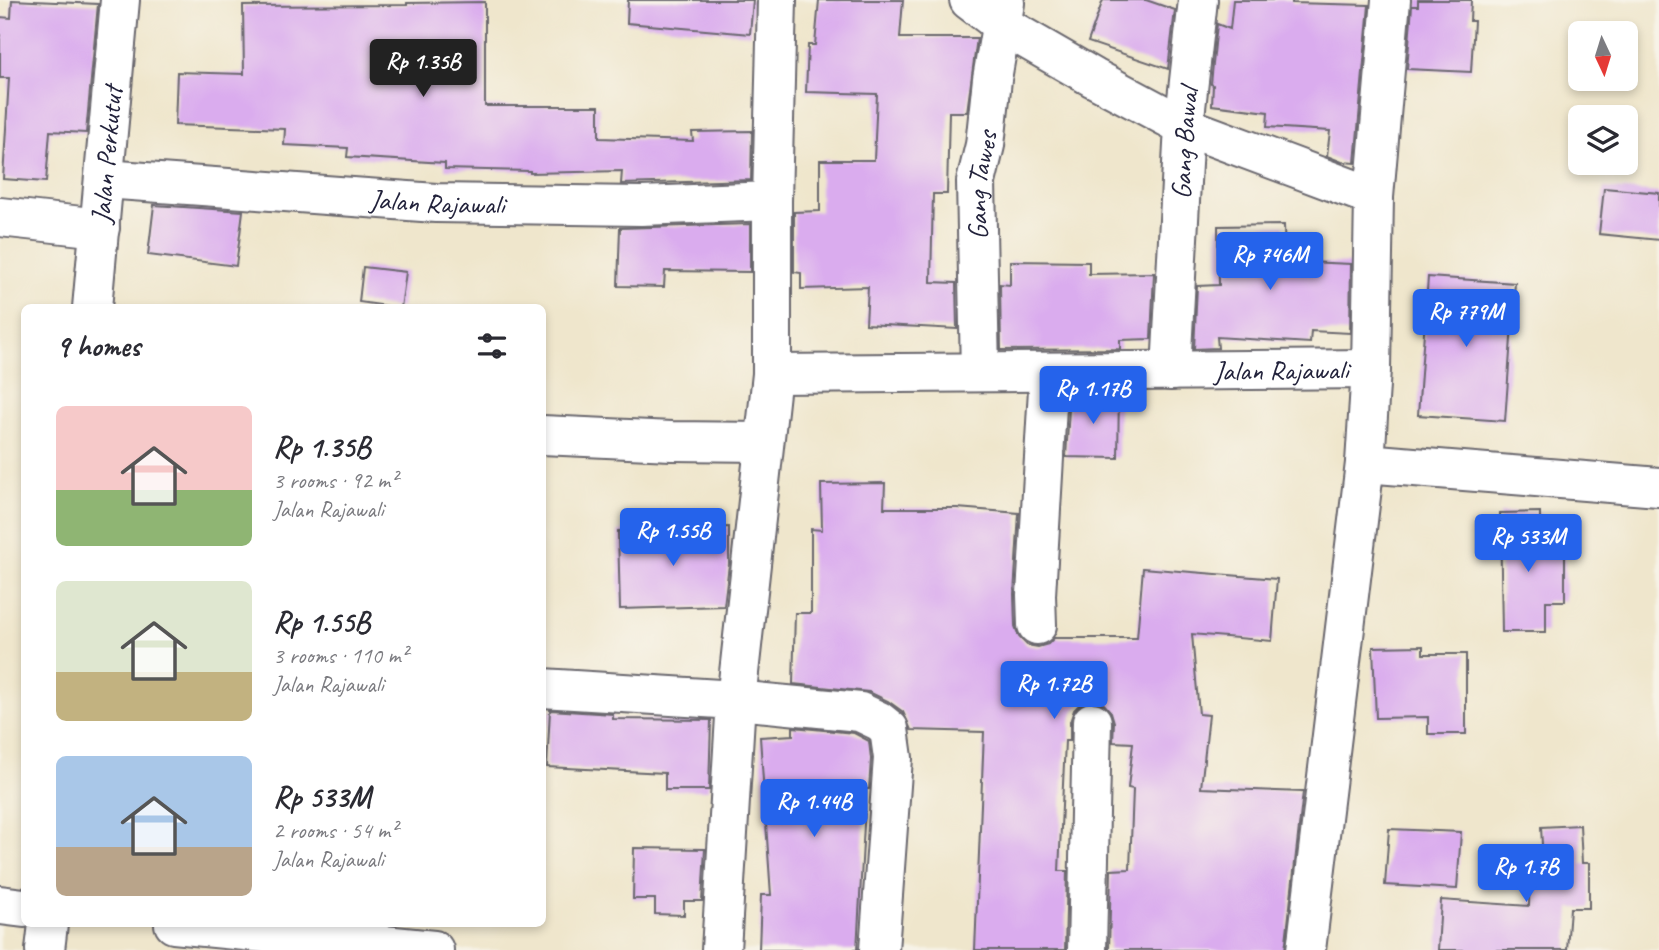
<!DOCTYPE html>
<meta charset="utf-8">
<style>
:root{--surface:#fff;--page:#f7f7f7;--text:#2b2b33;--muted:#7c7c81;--accent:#2563eb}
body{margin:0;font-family:Caveat,sans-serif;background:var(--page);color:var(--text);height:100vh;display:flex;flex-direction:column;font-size:26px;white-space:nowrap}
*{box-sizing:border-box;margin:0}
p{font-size:23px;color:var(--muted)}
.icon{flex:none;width:38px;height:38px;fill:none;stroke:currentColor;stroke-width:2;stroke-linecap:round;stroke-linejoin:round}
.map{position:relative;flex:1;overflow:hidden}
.drawer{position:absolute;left:21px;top:304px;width:525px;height:623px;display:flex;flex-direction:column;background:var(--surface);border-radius:10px;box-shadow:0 4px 10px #0003}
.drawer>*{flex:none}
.needle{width:46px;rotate:176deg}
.controls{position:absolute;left:1568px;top:21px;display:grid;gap:14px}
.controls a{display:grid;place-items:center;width:70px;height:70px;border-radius:10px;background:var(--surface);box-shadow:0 4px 10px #0003;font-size:35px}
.price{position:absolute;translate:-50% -60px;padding:0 16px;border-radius:7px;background:var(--accent);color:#fff;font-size:23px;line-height:46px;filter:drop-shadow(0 2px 4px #0008)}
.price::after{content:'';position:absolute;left:50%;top:42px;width:21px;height:16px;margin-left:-10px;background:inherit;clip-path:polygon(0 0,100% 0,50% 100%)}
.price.selected{background:#222;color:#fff}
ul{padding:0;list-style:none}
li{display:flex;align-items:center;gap:21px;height:175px;padding:0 35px}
li span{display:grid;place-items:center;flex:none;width:196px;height:140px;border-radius:10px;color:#555}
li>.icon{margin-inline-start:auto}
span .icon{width:84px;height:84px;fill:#fffc;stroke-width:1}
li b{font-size:30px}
h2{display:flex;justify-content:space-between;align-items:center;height:84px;padding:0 35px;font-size:30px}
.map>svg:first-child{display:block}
</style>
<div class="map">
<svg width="1659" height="950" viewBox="0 0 1659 950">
<rect width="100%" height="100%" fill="#f7f3e8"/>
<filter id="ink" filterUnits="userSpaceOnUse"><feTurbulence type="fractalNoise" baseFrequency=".0143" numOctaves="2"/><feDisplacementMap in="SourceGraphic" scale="14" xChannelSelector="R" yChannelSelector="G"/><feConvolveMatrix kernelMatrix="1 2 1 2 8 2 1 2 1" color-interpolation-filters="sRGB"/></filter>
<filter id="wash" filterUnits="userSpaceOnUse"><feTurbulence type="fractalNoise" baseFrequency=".00686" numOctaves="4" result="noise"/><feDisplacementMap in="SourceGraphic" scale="28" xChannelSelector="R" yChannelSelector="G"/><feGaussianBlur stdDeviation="1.57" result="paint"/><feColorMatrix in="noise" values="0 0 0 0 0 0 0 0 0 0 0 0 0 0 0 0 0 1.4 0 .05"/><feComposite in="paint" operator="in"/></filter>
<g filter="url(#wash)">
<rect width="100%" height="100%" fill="#efe6cc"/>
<g id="blocks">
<path fill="#daacee" d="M12,0l86,4 -12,129 -36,-2 -4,51 -43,-3 6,-101h-9v-61l11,1z
M628,0h125l-3,34 -123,-11z
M819,0h84l-3,38h77l-10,74h-18l-2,82h-14l-2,88 25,1 1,46 -91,-5 2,-37 -67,2v-16l-7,-1v-60l26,-1v-51h54l3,-66 -71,-2 2,-47h7z
M1103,0h43l29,10 -7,59 -80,-27z
M1233,0h59v3l77,2 -14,158 -13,-1 -15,-6 3,-25 -63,-4 1,-15 -56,-7 1,-20 -2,-1 6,-60 13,5z
M1418,0h53l-1,21h4l-3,51 -64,-3 5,-63h6z
M485,2v104h114v32l94,3 -1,-9 60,-1 -1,49 -130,4 1,-13 -92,2v-2l-85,-2v-6l-98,-6 1,-9 -64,-3 1,-16 -110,-4 2,-53 67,2 -1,-68 164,-1v-2z
M1604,188l55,5v47l-60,-6z
M154,205l89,6 -7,55 -88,-11z
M750,224v48l-85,-1 -1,16 -46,-1 2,-58z
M1284,225l1,36 66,3 -1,69 -39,-2 -1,12 -93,-6 1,11 -24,1 3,-63 22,-1 -1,-59z
M1010,261l79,1v12l65,-1 -3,66 -31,1v9l-119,1 -1,-66 10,1z
M363,267l43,5 -5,36 -42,-6z
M1428,277l87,6 -10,138 -87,-6z
M1070,393h49l-1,65 -52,-1z
M885,483l-1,25h73l62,5 -5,81 1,32 4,11 8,8 11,2 10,-3 6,-6h83l6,-70 134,11 -5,62 -80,-7 7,80 10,1 -8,73 102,4 -18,158h-176l2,-80 19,-1 3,-80 -5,-1 5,-45 -20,-1 1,-20 -3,-10 -7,-8 -12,-4 -11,3 -7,7 -4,12v19h-5l-6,130h8l-2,79h-90l9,-218 -73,-2 -8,-18 -15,-11 -19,-9 -76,-8 2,-71h16v-84l11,1 -1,-46z
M1540,512v39h25v50h-19v31h-44l-2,-119z
M729,527v37l-5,42 -104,3 -2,-78z
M1423,646v8h43v80h-38v-17l-52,1 -3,-71z
M550,710l63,4v5l98,1 -2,70h-44v-17l-118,-6z
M793,727l61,6 15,8 2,18 -2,30h-3l-9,161h-98l2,-55h10l-11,-158 33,-2z
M1580,825l2,38h7v45h-19l-3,42h-129l3,-50 88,6 1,-44h13l-2,-35z
M1389,829l72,3 -4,57 -72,-4z
M634,848l71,1 -3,52h-18v14l-29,-1v-15h-22z"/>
</g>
</g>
<g filter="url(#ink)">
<use href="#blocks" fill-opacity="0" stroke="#6a676e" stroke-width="2"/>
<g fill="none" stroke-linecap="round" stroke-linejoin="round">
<g stroke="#6a676e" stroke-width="42">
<g id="minor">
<path d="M969,0l33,25 92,53 90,48 190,71"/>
<path id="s1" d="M104,179l332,24 205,3 131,-5"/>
<path d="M0,217l100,11"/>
<path id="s2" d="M92,308l28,-308"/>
<path id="s3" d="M1171,371l13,-245 14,-126"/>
<path id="s4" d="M980,372l-4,-190 9,-37 7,-66 13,-76"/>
<path id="s5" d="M772,374l599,-5"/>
<path d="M542,435l130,6 92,1"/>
<path d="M1365,463l294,24"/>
<path d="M1037,625l-1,-30 13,-223"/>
<path d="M542,688l194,12 124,12 19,9 10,8 4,29 -14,192"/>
<path d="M0,905l24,3"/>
<path d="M174,924l260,26"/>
<path d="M45,950l3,-26"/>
<path d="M721,950l15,-250 36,-326v-173l5,-201"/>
<path d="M1087,950l5,-228"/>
<path d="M1306,950l59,-487 6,-94 3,-172 17,-197"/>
</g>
</g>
<use href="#minor" stroke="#fff" stroke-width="38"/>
</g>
</g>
<g text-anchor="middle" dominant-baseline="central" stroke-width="7" stroke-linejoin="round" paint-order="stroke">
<g font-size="28" fill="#22223b" stroke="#f7f3e8">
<text stroke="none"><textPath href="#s3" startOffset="228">Gang Bawal</textPath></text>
<text stroke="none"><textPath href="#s2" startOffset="154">Jalan Perkutut</textPath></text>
<text stroke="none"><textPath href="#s4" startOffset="187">Gang Tawes</textPath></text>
<text stroke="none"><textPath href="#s1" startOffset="334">Jalan Rajawali</textPath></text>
<text stroke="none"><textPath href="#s5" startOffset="509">Jalan Rajawali</textPath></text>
</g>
</g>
</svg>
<div class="controls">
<a><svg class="needle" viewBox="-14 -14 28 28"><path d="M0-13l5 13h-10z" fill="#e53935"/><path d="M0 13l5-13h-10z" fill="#7c7c81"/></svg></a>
<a><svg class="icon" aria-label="layers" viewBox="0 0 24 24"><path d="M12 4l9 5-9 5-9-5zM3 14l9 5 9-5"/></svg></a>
</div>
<b class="price selected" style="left:423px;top:99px">Rp 1.35B</b>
<b class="price" style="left:1270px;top:292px">Rp 746M</b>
<b class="price" style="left:1466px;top:349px">Rp 779M</b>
<b class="price" style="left:1093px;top:426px">Rp 1.17B</b>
<b class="price" style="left:673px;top:568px">Rp 1.55B</b>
<b class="price" style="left:1528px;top:574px">Rp 533M</b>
<b class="price" style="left:1054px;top:721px">Rp 1.72B</b>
<b class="price" style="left:814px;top:839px">Rp 1.44B</b>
<b class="price" style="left:1526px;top:904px">Rp 1.7B</b>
<section class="drawer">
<h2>9 homes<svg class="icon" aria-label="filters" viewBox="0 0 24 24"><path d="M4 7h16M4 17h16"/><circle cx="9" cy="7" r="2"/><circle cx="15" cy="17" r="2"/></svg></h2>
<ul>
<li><span style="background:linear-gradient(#f6c9c9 60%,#8fb573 0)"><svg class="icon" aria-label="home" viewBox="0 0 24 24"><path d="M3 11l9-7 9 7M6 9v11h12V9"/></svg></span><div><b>Rp 1.35B</b><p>3 rooms · 92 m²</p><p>Jalan Rajawali</p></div></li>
<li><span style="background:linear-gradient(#dfe7d0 65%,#c2b280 0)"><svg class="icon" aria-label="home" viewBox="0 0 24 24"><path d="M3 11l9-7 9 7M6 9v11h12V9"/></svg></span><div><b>Rp 1.55B</b><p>3 rooms · 110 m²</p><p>Jalan Rajawali</p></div></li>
<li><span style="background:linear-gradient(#a9c7e8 65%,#b9a48a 0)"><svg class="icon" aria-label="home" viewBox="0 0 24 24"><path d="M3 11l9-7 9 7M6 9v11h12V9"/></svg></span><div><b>Rp 533M</b><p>2 rooms · 54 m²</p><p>Jalan Rajawali</p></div></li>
</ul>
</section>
</div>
